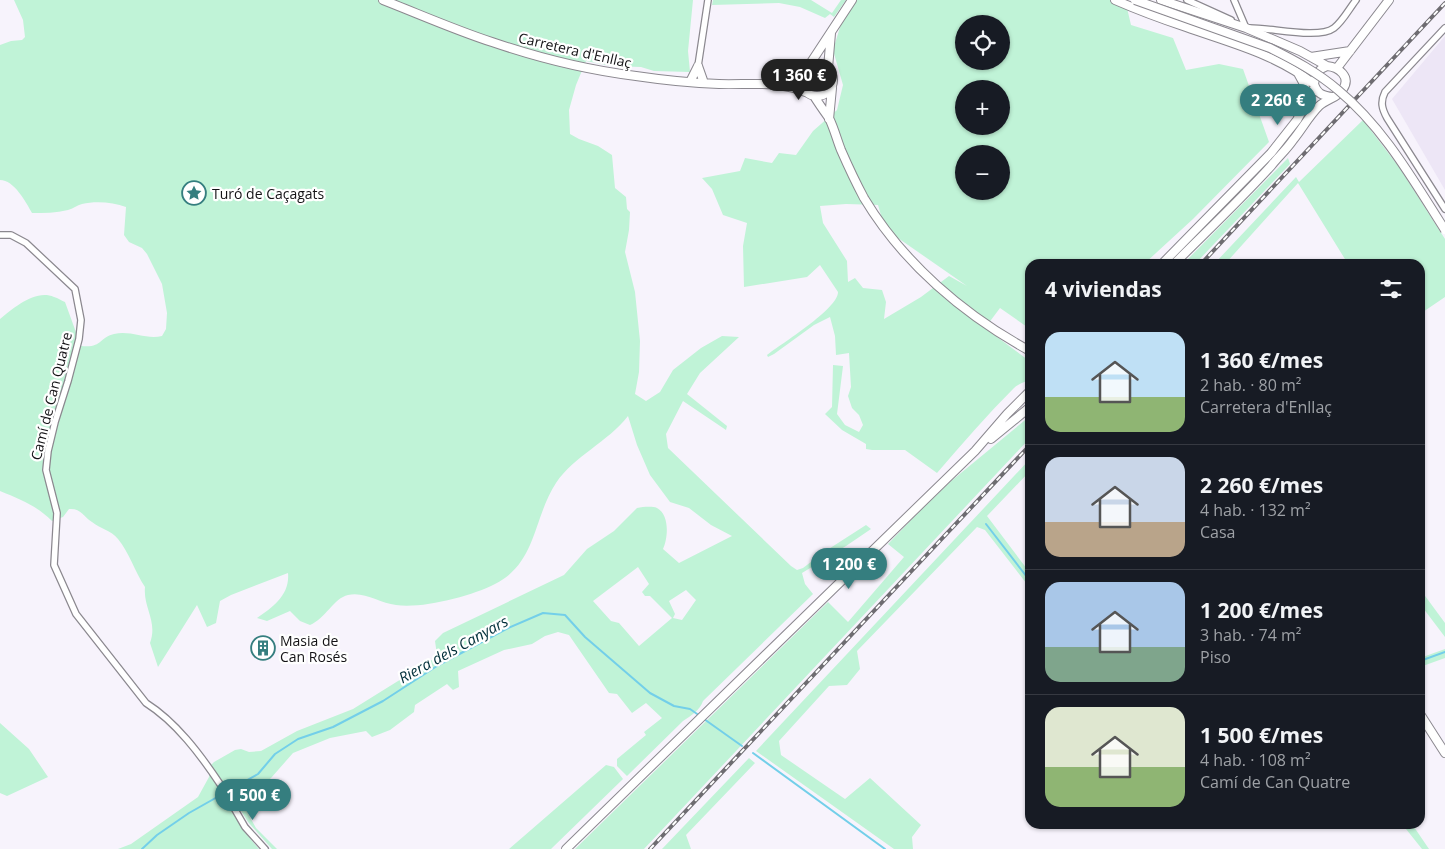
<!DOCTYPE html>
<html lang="es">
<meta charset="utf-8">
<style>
:root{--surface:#171b24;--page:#20242c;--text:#f1f3f6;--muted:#9ea1a6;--line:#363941;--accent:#357e7f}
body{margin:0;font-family:"Open Sans",sans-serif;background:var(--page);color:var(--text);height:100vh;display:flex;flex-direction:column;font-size:19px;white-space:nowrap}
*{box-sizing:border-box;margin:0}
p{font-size:16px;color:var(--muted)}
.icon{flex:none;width:28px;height:28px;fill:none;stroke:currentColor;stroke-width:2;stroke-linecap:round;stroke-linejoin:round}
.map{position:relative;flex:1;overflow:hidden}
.details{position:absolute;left:1025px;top:259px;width:400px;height:570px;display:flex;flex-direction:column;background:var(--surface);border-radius:15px;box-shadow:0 1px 4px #0004}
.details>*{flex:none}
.tools{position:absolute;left:955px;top:15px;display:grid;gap:10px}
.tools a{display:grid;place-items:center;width:55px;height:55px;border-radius:50%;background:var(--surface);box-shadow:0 1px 4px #0004;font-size:25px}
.price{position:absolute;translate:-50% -42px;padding:0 11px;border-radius:18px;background:var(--accent);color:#fff;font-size:16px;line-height:32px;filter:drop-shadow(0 1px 2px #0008)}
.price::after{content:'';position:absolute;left:50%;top:30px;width:15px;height:11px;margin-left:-8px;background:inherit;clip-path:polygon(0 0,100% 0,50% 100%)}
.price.on{background:#222;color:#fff}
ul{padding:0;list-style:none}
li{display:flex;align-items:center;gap:15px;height:125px;padding:0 20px}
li+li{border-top:1px solid var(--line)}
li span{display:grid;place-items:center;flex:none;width:140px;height:100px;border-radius:15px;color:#555}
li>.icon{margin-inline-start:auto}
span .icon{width:60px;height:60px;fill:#fffc;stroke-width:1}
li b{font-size:21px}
h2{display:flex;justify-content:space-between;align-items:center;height:60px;padding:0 20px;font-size:21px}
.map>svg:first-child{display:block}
</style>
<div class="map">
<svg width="1445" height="849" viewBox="0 0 1445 849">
<rect width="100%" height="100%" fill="#f7f3fc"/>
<path fill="#ede6f6" d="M1445,36v154l-53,-91z"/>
<path fill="#c0f3d7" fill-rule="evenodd" d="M14,0h679l-5,51 2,21 -36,-1 -13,-4 -30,-1 -25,-5 -10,24 -7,25 1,24 9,5 19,7 14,9 3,33 11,9 1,12 3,3 -1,18 -4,22 10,40 5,49 -1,31 -4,22 11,7 14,-9 13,-22 28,-22 21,-12 17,1 -39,36 -13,21 40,32 -1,4 -43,-29 -17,33 2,14 123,118 6,4 6,-2 21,-16 42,-27 5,4 -25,17 -44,27 3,11 8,10 -110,107c-3,9 -12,15 -20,20l-56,55 -10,-10v-7l29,-24 -2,-3 18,-14 -16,-15 -14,10 -15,-19 -8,-1 -40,-58 -11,-3 -13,4 -13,8 -28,6 -46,21 1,16 -6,3 -6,-6 -32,21 -1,7 -24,18 -18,7 -6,-6 -36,7 -37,15 -22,25 -29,25 14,25 21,21h-5l-24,-27 -15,-24 -6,3 16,29 16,19h-141l13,-5 67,-47 11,-20 2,-12 3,-3 21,-12 6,-1 8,3 12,-1 36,-20 56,-22 82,-51 2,-3 -2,-14 8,-8 121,-58 23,-26 27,-18 23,-23c6,-1 15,-2 20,0 13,7 11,30 6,41l16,14 53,-27 -21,-11 -22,-17 -19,-6 -20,-27 -13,-30 -9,-29c-20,26 -54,40 -72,67 -23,35 -19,80 -61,101 -23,12 -73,25 -99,21 -16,-2 -32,-14 -48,-10 -14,3 -23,24 -38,30l-10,-4 -10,-10 -23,10 -10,-3c16,-11 33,-23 31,-45l-57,22 -11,6 -4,22 -9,4 -10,-22 -39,62 -8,-24c8,-22 -7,-35 -5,-56 -10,-15 -16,-35 -27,-48 -7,-9 -18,-10 -26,-17 -9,-6 -11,-14 -23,-13l-6,8 -11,4c-15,-15 -32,-22 -52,-30v-172c14,-11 35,-30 54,-22 4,1 8,4 11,5l16,44c22,2 17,-8 33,-12 17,-4 32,6 48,2l4,-7 1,-16 -5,-29 -15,-30 -5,-6 -13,-6 -5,-7 2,-28c-13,-5 -31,-6 -44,-3 -5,1 -9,5 -14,6 -12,3 -24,3 -36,3 -6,-11 -18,-33 -32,-33v-135l11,-4 11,-1 3,-3 -2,-17zM638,567l11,17 -7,8 3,4h5l22,22 -33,28 -20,-23 -8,-2 -18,-20zM686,590l10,10 -14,20 -9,-2 2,-4 -6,-13z
M713,0h98l21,13 9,-13h5l-12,17 -4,-3 -5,4 -25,-11 -21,-4 -67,2z
M857,0h253l17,8 4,17 42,13 13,32 33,-6 24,5 26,73 -76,77 -49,45h-114v65l-30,-21 -15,20 43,32 2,3v15c-5,5 -11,5 -16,10 -27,27 -52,56 -77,85l-32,-23h-33l-6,-1v-5l-24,-14 -17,-16 7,-7 1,-42 10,1 -6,48 8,11 14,7 4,-7 -4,-10 -7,-7 -4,-12 3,-9 -2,-34 -13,2 -1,-19 -5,-19 -16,8 -40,29 -6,3 -1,-2c14,-11 71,-46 71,-63l-18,-27 -13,12 -63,10 -1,-41 4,-23 -24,-8 -11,-26 -10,-11 38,-7 5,-13 27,5 7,-10 17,2 17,-24 24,-21 6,-25 -10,-35 8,-26zM964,24h37v37h-37zM964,89h37v37h-37zM964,154h37v37h-37zM846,204l32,1 7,24 82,57 -18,-10 -28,21 -37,22 2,-17 -4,-12 -19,-2 -8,-10 -7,4 -1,-21 -24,-38 -3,-17z
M1363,120l36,47 46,72v58l-25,17v-50h-72l-50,-81 -73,81h-11l82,-87 3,5z
M1288,158l2,6 -95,100h-12z
M1030,416v22l-386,411h-69l253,-247 20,20 56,-65 -16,-13 27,-28 35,-34z
M1030,459v12l-43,45 43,57v15l-45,-58 -8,-3 -120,124 3,18 -13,16 -18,1 -50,55 2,14 64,44 25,-21 51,47 -9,12 1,12h-19l-138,-98z
M1420,589l25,34v14l-25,-33z
M1445,649v9l-25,9v-9z
M0,723l29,26 19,28 -41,19 -7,-3z
M749,758l6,5 -69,72 5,14h-29z
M606,765l8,2 9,12 -72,70h-42z
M1402,824h10l17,25h-7z"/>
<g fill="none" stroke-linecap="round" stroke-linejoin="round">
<path stroke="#73cfe9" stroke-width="2" d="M986,524l44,57
M1420,661l25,-9
M704,719l38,27
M753,753l132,96
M142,849l15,-14 32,-22 69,-39 17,-20 23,-15 35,-12 50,-26 54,-35 71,-38 35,-15 22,2 20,22 65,56 24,13 16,3 10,7"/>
<g stroke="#8b888f" stroke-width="8">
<path id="street" d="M1187,0l44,20
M1234,0l12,28
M1248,28c21,-1 70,12 86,0 9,-7 15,-19 22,-28
M1445,28l-60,64c-5,10 -3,17 2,26l58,91
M698,66l10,-66
M0,235h11l15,8 49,46 6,31 -2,19 -11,42 -13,41 -7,29 -2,19 11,43 -3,52 22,49 70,89c30,19 54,51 74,81
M230,801l15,26 20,22"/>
</g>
<g stroke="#8b888f" stroke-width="10">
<path id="secondary" d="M383,0c36,14 72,30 109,42 47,16 95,28 144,34 27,4 55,7 83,8 32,1 59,-4 89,9
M1115,0c23,10 47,19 71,27 45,16 90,27 128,57
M1161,0l85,28 54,23 27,15c12,1 24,11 16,23 -5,9 -17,10 -24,17 -10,10 -17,23 -26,34 -6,9 -15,17 -22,26 -31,34 -64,65 -97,98
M1311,57l39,-6
M801 80a16 16 0 1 1 32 0a16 16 0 1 1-32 0Z
M698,66l6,17
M1327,66c-9,3 -12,9 -13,18 3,10 9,12 19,13
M808,67l44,-67
M828,68l3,-35
M1337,68l52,-68
M1298,73l6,11 5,15
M690,82l8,-16
M775,82l15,-3 15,-9
M814,96c5,8 10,15 15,22 5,10 8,22 12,32 7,16 15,33 23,48 39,65 100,117 166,153
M829,119l3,-31
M1162,264l109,-111 26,-33 18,-33
M991,439l39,-32
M1420,714l25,39
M566,849l409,-398 32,-37 23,-23"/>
</g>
<use href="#street" stroke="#fff" stroke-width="5.5"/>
<use href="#secondary" stroke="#fff" stroke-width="8"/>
<g stroke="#6e6c71" stroke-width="4">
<path id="rail" d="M1201,264l244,-261
M650,849l380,-404"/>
</g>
<use href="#rail" stroke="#fff" stroke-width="2" stroke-dasharray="5.5" stroke-linecap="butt"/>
<g stroke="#8b888f" stroke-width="10" stroke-linecap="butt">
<path id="secondary-bridge" d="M1135,0l135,48c24,12 47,24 68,42 46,38 75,90 107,140"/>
</g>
<use href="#secondary-bridge" stroke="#fff" stroke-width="8"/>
</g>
<defs>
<g id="sight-ring" transform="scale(1.25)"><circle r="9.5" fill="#fff" stroke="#357e7f" stroke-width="1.5"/><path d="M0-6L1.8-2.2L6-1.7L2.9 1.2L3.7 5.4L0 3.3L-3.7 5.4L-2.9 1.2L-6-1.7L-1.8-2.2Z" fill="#357e7f"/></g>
<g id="building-ring" transform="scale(1.25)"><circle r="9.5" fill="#fff" stroke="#357e7f" stroke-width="1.5"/><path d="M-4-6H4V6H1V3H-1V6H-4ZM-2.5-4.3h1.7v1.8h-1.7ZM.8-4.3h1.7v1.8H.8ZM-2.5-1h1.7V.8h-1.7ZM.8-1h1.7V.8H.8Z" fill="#357e7f"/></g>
</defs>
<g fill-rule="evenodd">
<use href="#sight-ring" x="194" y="193"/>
<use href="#building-ring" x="263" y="648"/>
</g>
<g text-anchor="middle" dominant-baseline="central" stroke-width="4.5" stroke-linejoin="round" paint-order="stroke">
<g font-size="14" fill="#141316" stroke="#fff">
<text transform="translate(575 50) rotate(13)">Carretera d'Enllaç</text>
<text transform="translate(51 396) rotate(-76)">Camí de Can Quatre</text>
</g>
<g font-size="14" fill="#141316" stroke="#fff" text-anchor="start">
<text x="212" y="193">Turó de Caçagats</text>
<text x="280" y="640">Masia de<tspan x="280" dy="16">Can Rosés</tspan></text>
</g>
<g font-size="15" font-style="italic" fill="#012f3a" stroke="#fff">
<text transform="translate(453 649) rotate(-29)">Riera dels Canyars</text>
</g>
</g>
</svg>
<div class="tools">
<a><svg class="icon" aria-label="locate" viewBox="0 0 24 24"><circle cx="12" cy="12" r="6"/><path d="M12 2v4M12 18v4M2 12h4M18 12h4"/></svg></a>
<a>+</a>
<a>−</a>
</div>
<b class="price on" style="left:799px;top:101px">1 360 €</b>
<b class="price" style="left:1278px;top:126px">2 260 €</b>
<b class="price" style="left:849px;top:590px">1 200 €</b>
<b class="price" style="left:253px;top:821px">1 500 €</b>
<section class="details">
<h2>4 viviendas<svg class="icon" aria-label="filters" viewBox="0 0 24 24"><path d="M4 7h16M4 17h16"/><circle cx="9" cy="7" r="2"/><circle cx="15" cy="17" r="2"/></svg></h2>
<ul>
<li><span style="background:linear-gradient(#bfe0f5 65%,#8fb573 0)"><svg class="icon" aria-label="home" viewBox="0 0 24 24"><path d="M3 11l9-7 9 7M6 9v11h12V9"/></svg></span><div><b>1 360 €/mes</b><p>2 hab. · 80 m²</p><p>Carretera d'Enllaç</p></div></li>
<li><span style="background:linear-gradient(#c9d6e8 65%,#b9a48a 0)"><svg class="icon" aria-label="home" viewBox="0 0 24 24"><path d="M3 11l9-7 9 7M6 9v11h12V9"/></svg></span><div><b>2 260 €/mes</b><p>4 hab. · 132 m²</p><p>Casa</p></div></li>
<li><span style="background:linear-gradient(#a9c7e8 65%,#7fa58c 0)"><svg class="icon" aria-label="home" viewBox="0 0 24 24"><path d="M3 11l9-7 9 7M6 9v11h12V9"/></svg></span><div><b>1 200 €/mes</b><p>3 hab. · 74 m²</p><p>Piso</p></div></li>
<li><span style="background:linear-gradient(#dfe7d0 60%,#8fb573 0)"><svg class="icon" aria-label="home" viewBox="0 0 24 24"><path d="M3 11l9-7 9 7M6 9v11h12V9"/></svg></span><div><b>1 500 €/mes</b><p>4 hab. · 108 m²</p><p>Camí de Can Quatre</p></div></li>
</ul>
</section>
</div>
